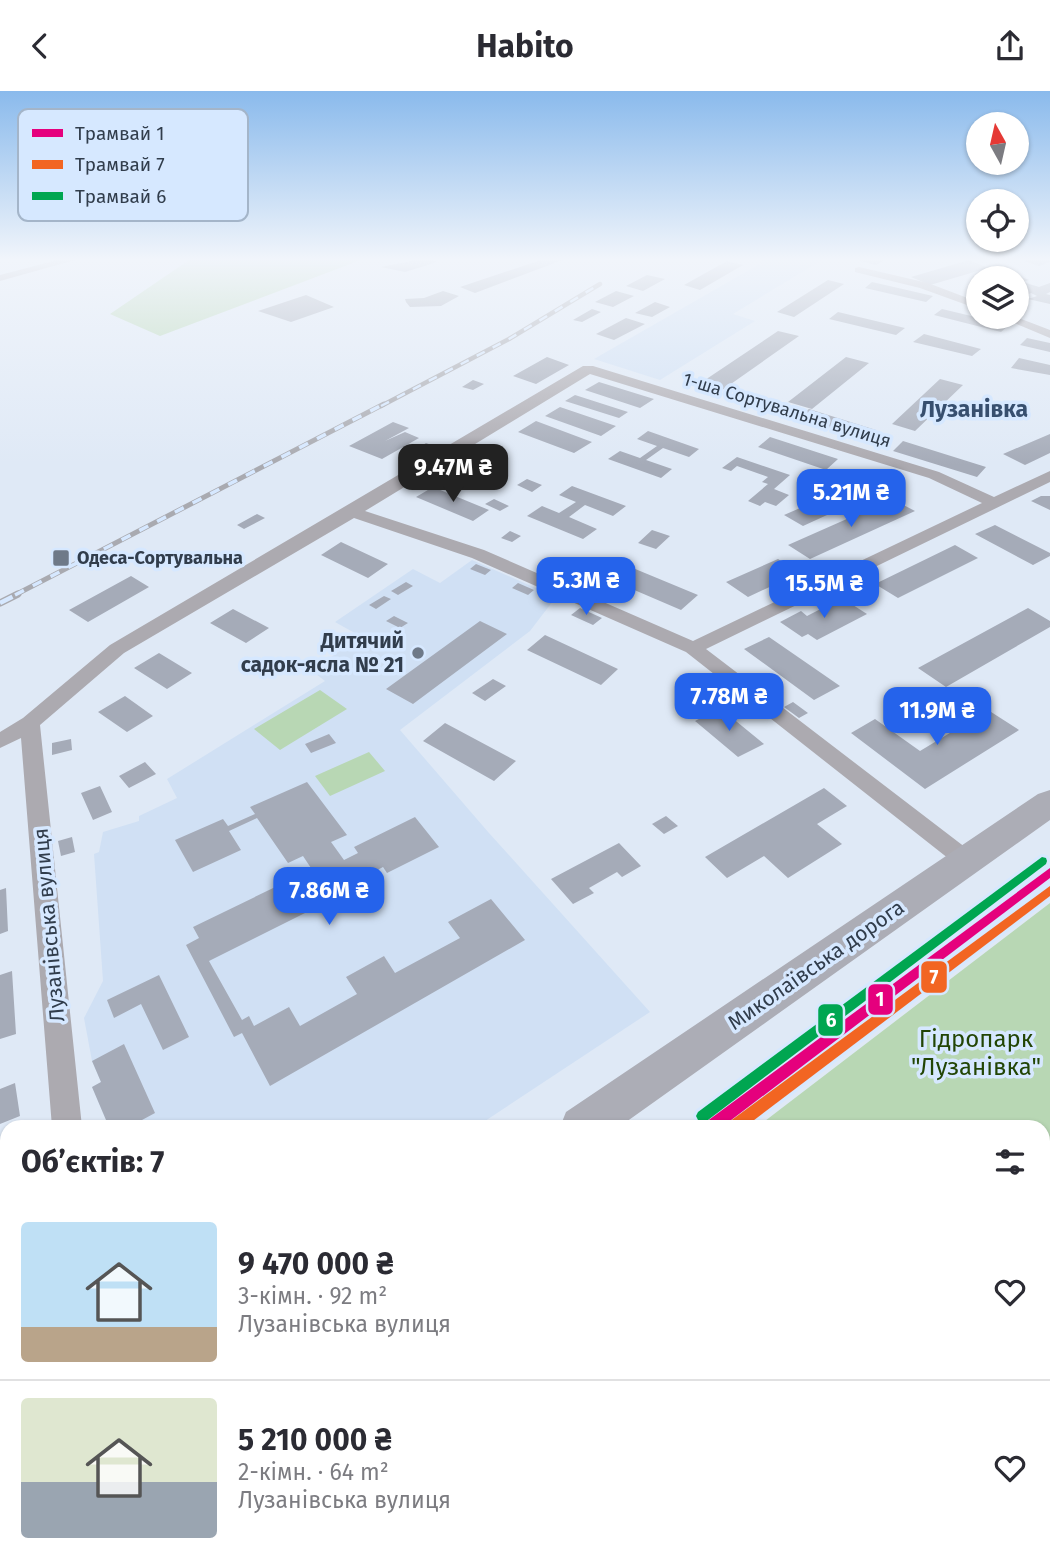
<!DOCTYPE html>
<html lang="uk">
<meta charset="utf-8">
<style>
:root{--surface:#fff;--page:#f7f7f7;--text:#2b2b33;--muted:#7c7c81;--line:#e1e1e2;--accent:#2563eb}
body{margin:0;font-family:"Fira Sans",sans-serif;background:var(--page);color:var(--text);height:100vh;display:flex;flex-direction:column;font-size:26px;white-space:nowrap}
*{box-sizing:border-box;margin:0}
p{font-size:23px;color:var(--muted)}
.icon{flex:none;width:38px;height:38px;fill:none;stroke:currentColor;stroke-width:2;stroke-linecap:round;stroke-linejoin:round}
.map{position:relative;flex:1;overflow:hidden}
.panel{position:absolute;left:0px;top:1029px;width:1050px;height:448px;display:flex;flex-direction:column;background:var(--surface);border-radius:21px 21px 0 0;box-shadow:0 2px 5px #0004}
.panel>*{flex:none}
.needle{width:46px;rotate:352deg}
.buttons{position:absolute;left:966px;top:21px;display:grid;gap:14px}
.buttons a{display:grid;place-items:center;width:63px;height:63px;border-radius:50%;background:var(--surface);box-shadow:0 2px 5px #0004;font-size:35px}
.price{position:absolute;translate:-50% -60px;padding:0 16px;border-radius:14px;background:var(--accent);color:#fff;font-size:23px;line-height:46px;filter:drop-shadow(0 2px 4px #0008)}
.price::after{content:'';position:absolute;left:50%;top:42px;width:21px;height:16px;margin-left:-10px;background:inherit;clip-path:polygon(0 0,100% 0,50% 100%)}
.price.selected{background:#222;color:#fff}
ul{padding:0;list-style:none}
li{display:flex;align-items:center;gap:21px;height:175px;padding:0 21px}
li+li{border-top:2px solid var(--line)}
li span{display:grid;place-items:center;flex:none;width:196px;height:140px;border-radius:7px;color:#555}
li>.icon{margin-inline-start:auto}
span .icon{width:84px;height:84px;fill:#fffc;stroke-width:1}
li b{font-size:30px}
h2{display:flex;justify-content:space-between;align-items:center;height:84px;padding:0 21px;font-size:30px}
header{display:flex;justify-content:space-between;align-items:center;height:91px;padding:0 21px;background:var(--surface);font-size:32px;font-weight:700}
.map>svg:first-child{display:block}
</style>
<header><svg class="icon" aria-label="back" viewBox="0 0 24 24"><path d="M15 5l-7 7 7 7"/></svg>Habito<svg class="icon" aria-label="share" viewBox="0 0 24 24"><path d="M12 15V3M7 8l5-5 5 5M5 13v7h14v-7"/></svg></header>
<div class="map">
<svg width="1050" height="1477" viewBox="0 0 1050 1477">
<rect width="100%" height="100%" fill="#dfe9f6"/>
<path fill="#d0e0f4" d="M755,167h70l-92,56 22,7 -95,59 -66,-21 171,-98z
M472,469l84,37 -26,34 -130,99 89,103 161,179 -174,115h-367l-17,-40 9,-5 -9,-21 -8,-43 19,-37 -9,-127 5,-2 4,-20 36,-11v-5l38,-18 -10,-19 158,-98 -13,-10 48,-35 -25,-14 78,-53 27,14z"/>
<path fill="#b8d7b4" d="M192,167h174l-206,78 -50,-22z
M320,599l27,19 -67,41 -26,-21z
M369,661l16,19 -55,25 -15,-20z
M1050,812v665h-865l8,-7h850v-434h-286z"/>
<path fill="#a5abb8" d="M426,167l11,4 -32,10 -24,-5z
M547,167h21l-93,35 -15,-6z
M865,167h22l-11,7 -16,-4z
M1032,167h18v4l-11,4 -15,-5z
M969,169l19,8 -58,17 -19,-8z
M727,170l16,4 -43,25 -16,-5z
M647,184l18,4 -22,12 -17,-5z
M1021,186l8,3 -6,2 16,5 11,-4v9l-4,2 4,1v9l-22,-5 9,-3 -6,-3 -14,5v-9l4,-1 -4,-1v-8z
M828,189l16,4 -50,33 -17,-5z
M872,191l61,14 -7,6 -61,-14z
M443,200l16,5 -18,10 -31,1 -4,-5 -1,-3 19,-1z
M616,200l18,5 -21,11 -18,-5z
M306,204l28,12 -43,15 -33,-11z
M655,211l15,5 -18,10 -17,-4z
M592,218l9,3 -19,10 -9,-2z
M942,218l67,16 -8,7 -67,-17z
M838,221l67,16 -9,7 -67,-16z
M626,227l19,6 -31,16 -18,-6z
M778,240l21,5 -81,57 -22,-7z
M924,243l57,15 -9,7 -59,-14z
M1027,247l23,5v9l-30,-7z
M547,266l22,8 -33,19 -23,-8z
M846,266l23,6 -57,46 -24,-7z
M1019,267l31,7v10l-39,-7z
M940,288l23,6 -48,46 -23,-7z
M473,289l11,4 -11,6 -11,-3z
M599,291l55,17 -14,9 -55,-18z
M575,304l53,17 -9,6 -54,-17z
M560,316l56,19 -15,10 -56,-20z
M809,318l67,21 -11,9 -67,-22z
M536,330l56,21 -18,11 -56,-21z
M393,331l16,6 -24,13 20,-9 14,6 -37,21 -33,-13z
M648,340l51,18 -10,8 -26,-9 -17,12 26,9 -11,9 -53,-19 12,-8 20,7 17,-12 -20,-7z
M1050,343v19l-25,12 -22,-11z
M770,346l68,22 -12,11 -68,-23z
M903,350l83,26 -9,10 -84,-26z
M426,352l11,4 -21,13 -11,-4z
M737,366l53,18 -16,14 15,6 -13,11 -11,-4 -5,4 -12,-5 20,-17 -6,-2 6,-5 -31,-11 -6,5 -9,-3z
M527,388l15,6 -10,7 -15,-7z
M572,395l54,20 -13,10 -28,-11 -16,12 28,12 -14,10 -56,-23 15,-10 17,7 17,-11 -17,-7z
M433,396l56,23 -16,11 -57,-24z
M844,398l18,10 -59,27 -19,-11z
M1041,405h9v14l-19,-9z
M494,408l15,7 -9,5 -15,-7z
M892,408l23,12 -105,48 -22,-14z
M257,423l8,4 -21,11 -7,-4z
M995,434l55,28v3l-17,9 -58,-31z
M652,439l18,6 -14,13 -18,-6z
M510,440l11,5 -9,6 -11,-4z
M341,451l47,22 -20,14 -47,-23z
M955,454l23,13 -80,40 -23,-14z
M778,468l22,14 -52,24 -22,-15z
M476,473l15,6 -6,5 -15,-6z
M628,475l70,29 -17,15 -70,-30z
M131,485l18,11 -61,35 -19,-12z
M406,491l7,4 -15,9 -7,-4z
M518,492l16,7 -6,5 -16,-7z
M384,505l7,3 -15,10 -7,-4z
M842,507l25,16 -50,26 -9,-6 -6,3 -22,-15 21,-11 6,5z
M580,517l22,10 -9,7 -22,-10z
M1028,517l22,13v6l-104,60 -28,-19z
M233,518l36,19 -23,15 -36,-20z
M394,525l14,7 -8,5 -14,-7z
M480,530l27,13 -94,70 -27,-15z
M545,544l73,34 -17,16 -74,-35z
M769,546l71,49 -26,14 -70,-51z
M159,562l33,20 -25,16 -33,-21z
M493,588l13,7 -21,15 -13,-8z
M125,605l28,20 -26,16 -29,-20z
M793,611l15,11 -9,5 -15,-11z
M720,617l44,36 -26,13 -43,-36z
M988,619l31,20 -94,59 -74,-56 24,-14 45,32z
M445,632l71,38 -22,20 -71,-40z
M329,643l7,9 -25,10 -6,-9z
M71,648l1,11 -20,5v-12z
M145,671l11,12 -27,14 -10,-12z
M307,691l40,53 -16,7 13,18 14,-7 -4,-6 61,-30 24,30 -52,26 -4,-6 -13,7 9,12 -53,28 -9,-14 -12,6 4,5 -100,50 33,59 7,-4 5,10 35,-19 11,19 57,-32 -11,-17 38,-21 11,17 65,-35 -12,-16 43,-23 34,41 -255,146 -28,-53 -8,4 -48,-92 13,-7 -6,-11 105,-51 3,5 14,-7 -12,-18 -15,7 -31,-45 -28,13 12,19 -48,22 -18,-32 48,-21 5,7 27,-12 -5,-7z
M100,695l12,26 -19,8 -12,-27z
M824,697l23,18 -30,18 25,20 -54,34 -24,-22 -37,22 -22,-21z
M666,725l12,10 -14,8 -12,-10z
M72,746l3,15 -14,4 -3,-15z
M619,752l22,23 -19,11 -5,-5 -28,16 5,5 -21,11 -22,-25z
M6,797l2,43 -8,3v-44z
M12,880l4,63 -16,5v-64z
M159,884l30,62 -26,13 -22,-46 -27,14 -7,-18z
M124,953l31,69 -26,14h-20l-17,-40 9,-5 -9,-21z
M15,992l5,33 -20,8v-35z
M7,1043v24l-7,3v-14l4,-2 -1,-9z
M7,1111v72l-7,3v-72z
M7,1211v46l-7,4v-47z"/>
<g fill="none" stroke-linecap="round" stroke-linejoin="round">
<path fill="#acaab0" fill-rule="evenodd" d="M65,167h17l-82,23v-6z
M859,176l69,16 50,19v7l-58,-21 -65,-16v-4z
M1000,226h16l34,13v8z
M583,275h10l346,106 55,25 56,-26v11l-344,167 268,205 4,6 -4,6 -8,3 -8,-3 -272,-214 -214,-94 -118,-40 -230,135 -84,72 42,402h-30l-31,-389 -21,10v-16l23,-14 87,-73zM590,283l339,104 53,25 -289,138 -209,-91 -119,-39z"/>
<path fill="#acadb6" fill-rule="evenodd" d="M1050,699v30l-431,307h-59l6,-15 472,-318z
M7,1437v33h28l-3,7h-32v-37z"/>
<g stroke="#a9aab0" stroke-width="4.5">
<path id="rail-far2" d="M381,315l128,-67 91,-55"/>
</g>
<g stroke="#a9aab0" stroke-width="5">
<path id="rail-far1" d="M15,504l369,-191"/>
</g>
<g stroke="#a9aab0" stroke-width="7">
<path id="rail" d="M0,512l18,-9"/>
</g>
<use href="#rail-far2" stroke="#d6e8ff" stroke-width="2.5" stroke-dasharray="9" stroke-linecap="butt"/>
<use href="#rail-far1" stroke="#d6e8ff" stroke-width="3.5" stroke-dasharray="10" stroke-linecap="butt"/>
<use href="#rail" stroke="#d6e8ff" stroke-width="4.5" stroke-dasharray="14" stroke-linecap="butt"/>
<g stroke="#d6e8ff" stroke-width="6">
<path id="tram-1" d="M1050,777v10l-328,249h-18l2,-5z"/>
</g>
<g stroke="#d6e8ff" stroke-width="6">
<path id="tram-2" d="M1050,795v10l-305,231h-18l2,-5z"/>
</g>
<g stroke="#d6e8ff" stroke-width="6">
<path id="tram-3" d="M1042,766l4,1 1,3 -1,3 -338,256 -5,2 -5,-2 -2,-4 2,-4z"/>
</g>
<use href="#tram-1" fill="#e5007d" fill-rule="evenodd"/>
<use href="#tram-2" fill="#f26522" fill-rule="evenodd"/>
<use href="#tram-3" fill="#00a651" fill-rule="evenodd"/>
</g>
<linearGradient id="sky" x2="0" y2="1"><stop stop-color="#8abaec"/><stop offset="0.45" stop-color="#f1f5fb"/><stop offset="1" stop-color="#f1f5fb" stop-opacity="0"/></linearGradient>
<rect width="1050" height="374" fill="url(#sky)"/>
<g fill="#6e7988" stroke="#d6e8ff" stroke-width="2.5">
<rect x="52" y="458" width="18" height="18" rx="3.5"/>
<circle cx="418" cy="562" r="7"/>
</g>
<g text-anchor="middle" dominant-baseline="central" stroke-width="7" stroke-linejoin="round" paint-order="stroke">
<g font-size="18" fill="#313d4c" stroke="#d6e8ff">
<text transform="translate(787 319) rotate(17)">1-ша Сортувальна вулиця</text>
</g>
<g font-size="18" font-weight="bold" fill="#313d4c" stroke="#d6e8ff" text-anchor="start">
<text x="77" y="467">Одеса-Сортувальна</text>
</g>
<g font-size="21" font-weight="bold" fill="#313d4c" stroke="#d6e8ff" text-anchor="end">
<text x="404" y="550">Дитячий<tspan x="404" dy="24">садок-ясла № 21</tspan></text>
</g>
<g font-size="21" fill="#313d4c" stroke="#d6e8ff">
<text transform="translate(49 834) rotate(-95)">Лузанівська вулиця</text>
<text transform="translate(816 874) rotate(-35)">Миколаївська дорога</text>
</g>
<g font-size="23" font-weight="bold" fill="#374f6f" stroke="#d6e8ff">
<text x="974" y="318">Лузанівка</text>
</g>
<g font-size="24" fill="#224505" stroke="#d6e8ff">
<text x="976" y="948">Гідропарк<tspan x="976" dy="28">"Лузанівка"</tspan></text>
</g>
</g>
<rect x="18" y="18" width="230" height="112" rx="10" fill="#d6e8ff" stroke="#a4b5c9" stroke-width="2"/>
<rect x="32" y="38" width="31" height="8" fill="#e5007d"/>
<rect x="32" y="69" width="31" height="9" fill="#f26522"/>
<rect x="32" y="101" width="31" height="8" fill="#00a651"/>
<g font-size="19" fill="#313d4c">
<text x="75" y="49">Трамвай 1</text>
<text x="75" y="80">Трамвай 7</text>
<text x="75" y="112">Трамвай 6</text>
</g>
<g stroke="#d6e8ff" stroke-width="2.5">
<rect x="920" y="869" width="28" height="34" rx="7" fill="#f26522"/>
<rect x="867" y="892" width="27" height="33" rx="7" fill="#e5007d"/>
<rect x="817" y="912" width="27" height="34" rx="7" fill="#00a651"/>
</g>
<g font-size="19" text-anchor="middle" font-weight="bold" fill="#fff">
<text x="934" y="893">7</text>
<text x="880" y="915">1</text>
<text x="831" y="936">6</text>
</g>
</svg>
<div class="buttons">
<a><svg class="needle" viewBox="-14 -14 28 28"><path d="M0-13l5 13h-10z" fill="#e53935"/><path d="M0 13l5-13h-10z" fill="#7c7c81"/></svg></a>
<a><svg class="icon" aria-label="locate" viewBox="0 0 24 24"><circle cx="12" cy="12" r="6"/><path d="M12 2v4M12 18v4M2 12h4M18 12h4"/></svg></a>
<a><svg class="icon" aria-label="layers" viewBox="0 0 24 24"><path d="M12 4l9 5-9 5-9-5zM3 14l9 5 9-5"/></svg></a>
</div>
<b class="price selected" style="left:453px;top:413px">9.47M ₴</b>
<b class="price" style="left:851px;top:438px">5.21M ₴</b>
<b class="price" style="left:586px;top:526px">5.3M ₴</b>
<b class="price" style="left:824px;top:529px">15.5M ₴</b>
<b class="price" style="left:729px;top:642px">7.78M ₴</b>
<b class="price" style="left:937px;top:656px">11.9M ₴</b>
<b class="price" style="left:329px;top:836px">7.86M ₴</b>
<section class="panel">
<h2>Об’єктів: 7<svg class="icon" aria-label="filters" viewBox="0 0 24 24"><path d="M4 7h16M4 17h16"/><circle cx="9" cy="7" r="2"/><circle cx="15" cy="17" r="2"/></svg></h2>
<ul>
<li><span style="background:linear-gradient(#bfe0f5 75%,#b9a48a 0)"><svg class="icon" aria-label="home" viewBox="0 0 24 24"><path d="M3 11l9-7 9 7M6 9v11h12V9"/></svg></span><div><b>9 470 000 ₴</b><p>3-кімн. · 92 m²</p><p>Лузанівська вулиця</p></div><svg class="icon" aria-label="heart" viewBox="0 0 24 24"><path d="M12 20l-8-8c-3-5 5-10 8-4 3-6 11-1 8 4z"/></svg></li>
<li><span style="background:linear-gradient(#dfe7d0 60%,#9aa5b1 0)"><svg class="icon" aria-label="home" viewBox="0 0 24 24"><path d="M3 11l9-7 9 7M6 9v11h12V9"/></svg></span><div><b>5 210 000 ₴</b><p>2-кімн. · 64 m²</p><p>Лузанівська вулиця</p></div><svg class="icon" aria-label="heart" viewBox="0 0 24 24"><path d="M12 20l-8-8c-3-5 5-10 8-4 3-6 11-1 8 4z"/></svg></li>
</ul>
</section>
</div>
